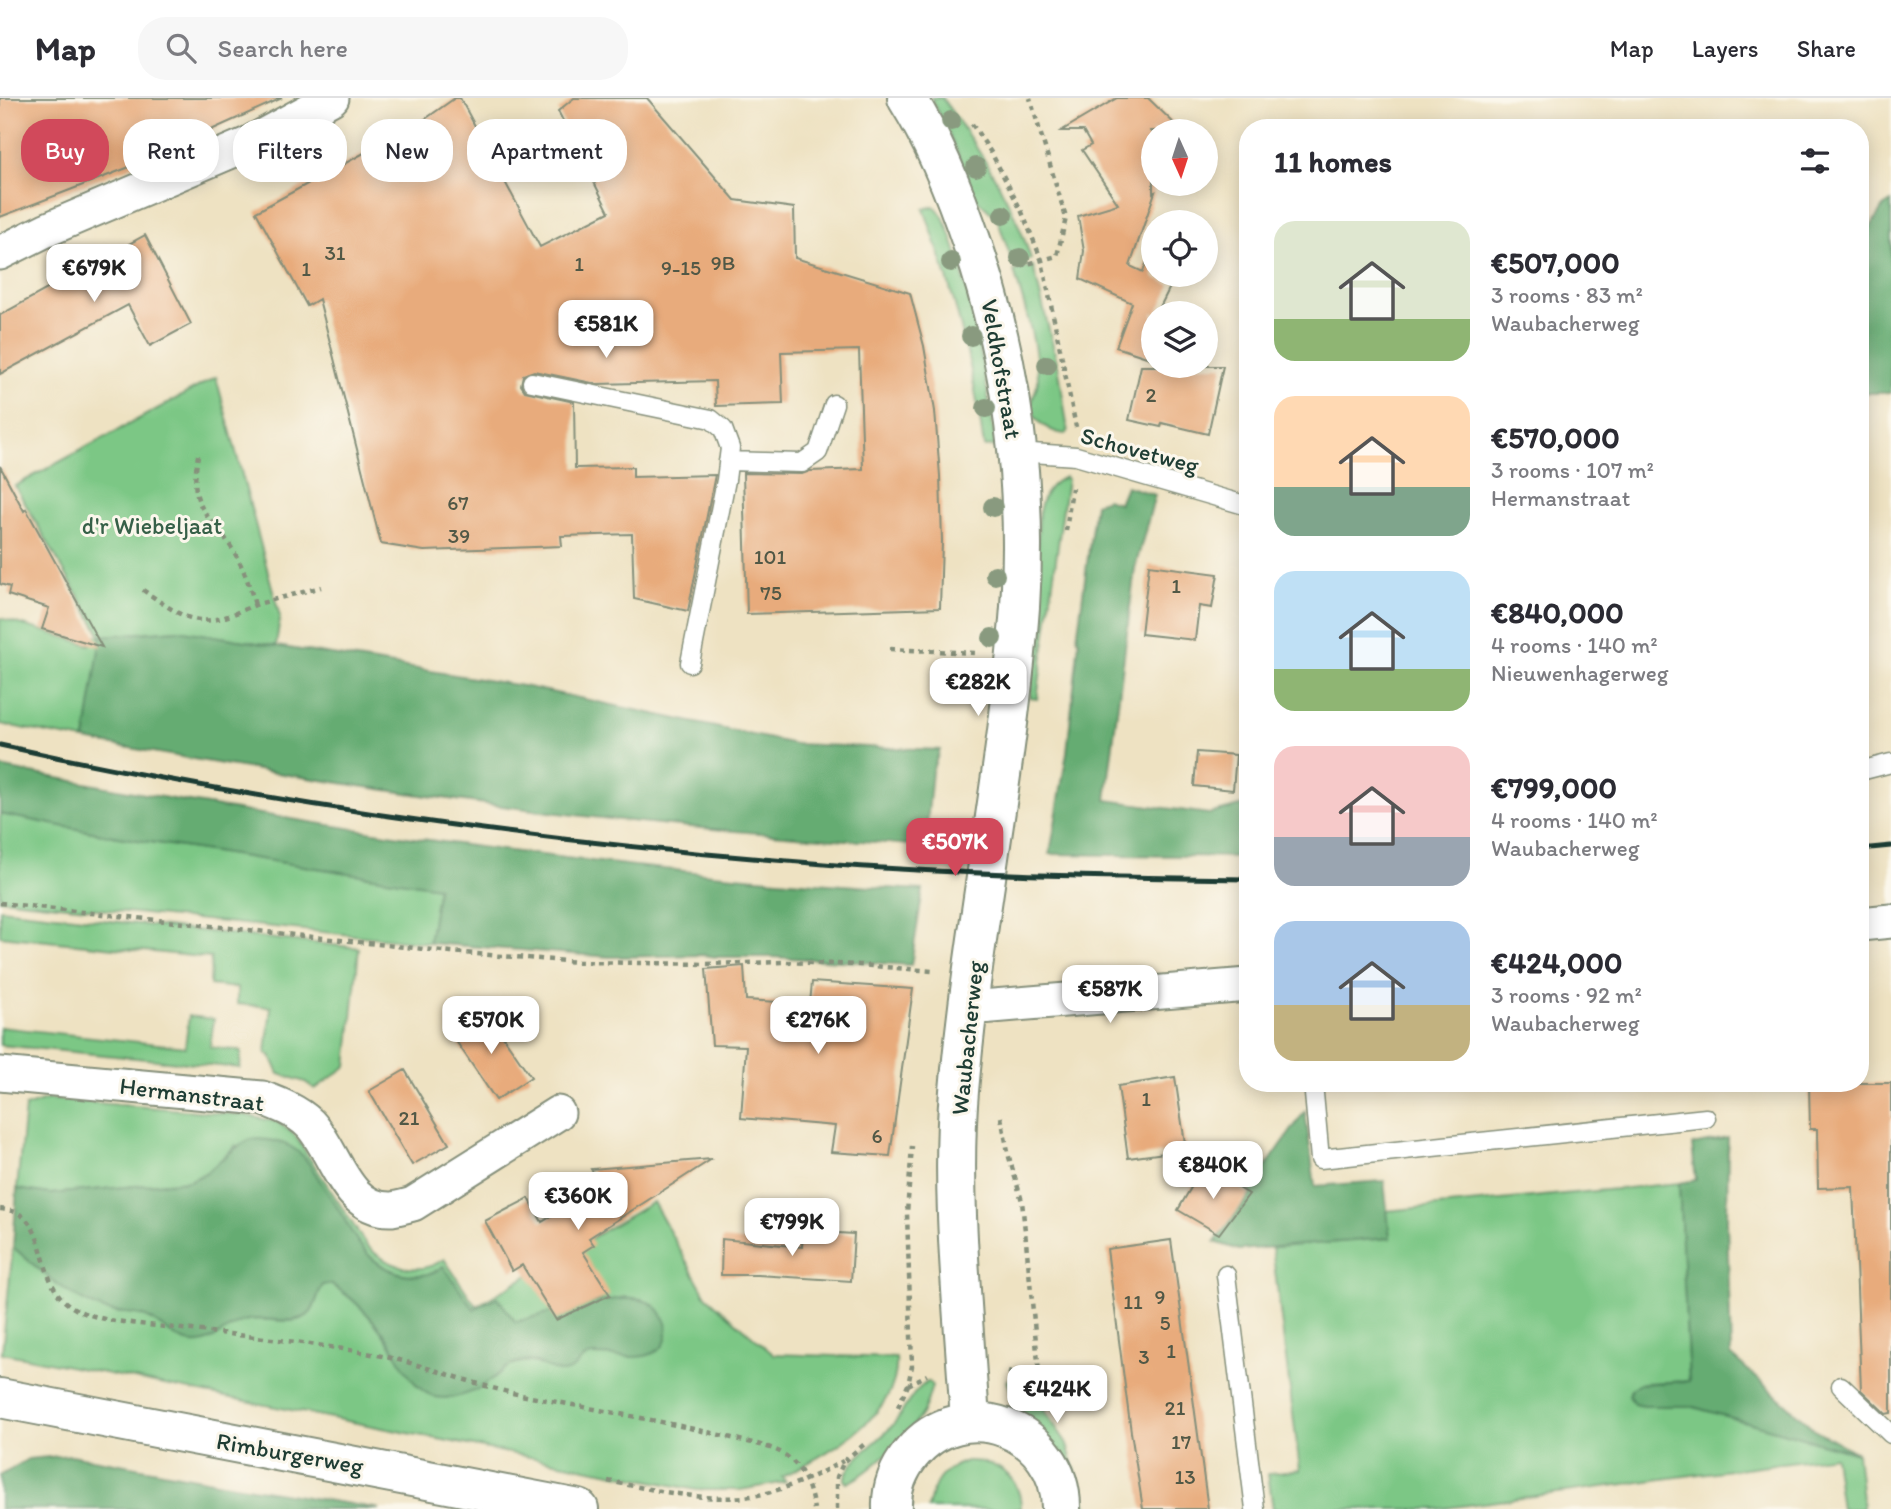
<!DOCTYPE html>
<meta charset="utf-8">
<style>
:root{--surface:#fff;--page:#f7f7f7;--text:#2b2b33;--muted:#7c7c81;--line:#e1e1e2;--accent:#d1495b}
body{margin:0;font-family:Itim,sans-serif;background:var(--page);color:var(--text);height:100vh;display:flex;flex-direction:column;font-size:26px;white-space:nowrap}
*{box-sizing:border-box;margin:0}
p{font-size:23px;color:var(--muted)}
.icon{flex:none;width:38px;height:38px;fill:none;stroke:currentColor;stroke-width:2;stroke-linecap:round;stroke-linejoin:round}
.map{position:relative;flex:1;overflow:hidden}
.drawer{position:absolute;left:1239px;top:21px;width:630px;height:973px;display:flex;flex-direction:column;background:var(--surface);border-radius:28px;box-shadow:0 4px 18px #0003}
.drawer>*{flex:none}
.guide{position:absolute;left:21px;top:21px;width:665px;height:63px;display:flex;gap:14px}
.needle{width:46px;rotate:177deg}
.buttons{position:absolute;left:1141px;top:21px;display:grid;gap:14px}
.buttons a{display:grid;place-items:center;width:77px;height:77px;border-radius:50%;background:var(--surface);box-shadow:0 4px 18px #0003;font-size:35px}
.price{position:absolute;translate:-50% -60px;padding:0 16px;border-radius:14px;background:#fff;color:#222;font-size:23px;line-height:46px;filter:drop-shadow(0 2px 4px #0008)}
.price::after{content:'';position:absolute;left:50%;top:42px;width:21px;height:16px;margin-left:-10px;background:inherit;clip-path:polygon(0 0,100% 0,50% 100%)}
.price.on{background:var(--accent);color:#fff}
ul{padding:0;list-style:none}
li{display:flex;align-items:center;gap:21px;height:175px;padding:0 35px}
li span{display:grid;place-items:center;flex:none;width:196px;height:140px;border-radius:21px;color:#555}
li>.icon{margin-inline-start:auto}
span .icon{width:84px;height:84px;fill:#fffc;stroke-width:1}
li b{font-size:30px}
h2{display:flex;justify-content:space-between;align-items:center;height:84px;padding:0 35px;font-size:30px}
.chip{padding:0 24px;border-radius:28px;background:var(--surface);box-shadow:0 4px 18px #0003;font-size:24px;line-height:63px}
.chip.on{background:var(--accent);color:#fff}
header{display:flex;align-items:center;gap:42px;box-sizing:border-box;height:98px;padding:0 35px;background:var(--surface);border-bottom:2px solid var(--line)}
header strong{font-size:33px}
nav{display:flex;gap:38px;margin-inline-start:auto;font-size:24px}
.search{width:490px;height:63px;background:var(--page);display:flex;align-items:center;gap:18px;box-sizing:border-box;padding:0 24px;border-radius:28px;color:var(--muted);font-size:26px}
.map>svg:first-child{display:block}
</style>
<header>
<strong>Map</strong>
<div class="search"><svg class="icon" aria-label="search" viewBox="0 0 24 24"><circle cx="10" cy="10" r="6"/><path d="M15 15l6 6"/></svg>Search here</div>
<nav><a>Map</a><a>Layers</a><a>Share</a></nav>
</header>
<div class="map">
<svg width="1891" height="1411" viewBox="0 0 1891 1411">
<rect width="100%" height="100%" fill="#fbf7ec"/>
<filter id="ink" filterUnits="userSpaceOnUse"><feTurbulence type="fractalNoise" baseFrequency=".0143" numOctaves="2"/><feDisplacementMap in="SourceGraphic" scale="14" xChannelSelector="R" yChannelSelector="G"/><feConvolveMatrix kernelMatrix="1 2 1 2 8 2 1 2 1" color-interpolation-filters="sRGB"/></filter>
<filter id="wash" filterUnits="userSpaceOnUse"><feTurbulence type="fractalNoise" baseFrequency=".00686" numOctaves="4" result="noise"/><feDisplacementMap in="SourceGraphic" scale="28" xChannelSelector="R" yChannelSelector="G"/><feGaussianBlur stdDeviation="1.57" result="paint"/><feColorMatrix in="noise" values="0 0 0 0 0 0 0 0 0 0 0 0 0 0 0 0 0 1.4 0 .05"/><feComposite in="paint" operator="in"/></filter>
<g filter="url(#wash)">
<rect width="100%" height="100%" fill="#eee2c2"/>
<path fill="#7cc785" stroke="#4e825c" stroke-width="2" d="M931,0h11c37,51 70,100 89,161l-18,5 -16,-46 -21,-19 -22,-54z
M934,108c26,15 57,202 62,240l-12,1c-11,-84 -31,-158 -60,-238z
M1033,168l26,104 9,62 -2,2c-13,-1 -30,-10 -34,-24 -3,-11 7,-21 6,-32 -1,-34 -14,-74 -24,-107z
M216,279l64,240 -4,29 -99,-16 -75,6 -17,104 -85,-16v-106l90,27 2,-9 9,-1 -86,-149z
M1065,379l2,2 -30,220 -7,-1 9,-186c3,-15 11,-29 26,-35z
M0,716l118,23 320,50 -9,56 -429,-44z
M0,811l359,39 -12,118 -32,23 -10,-7 -26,-8 -8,-18 -5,-3 5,-46 -34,-3v-16l-27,-3 1,-27 -211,-22z
M189,918l25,3 -4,28 31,4 -1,17 -240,-23v-18l185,20z
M48,1001l197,16 32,7 17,12 73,112c21,21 52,31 77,13l32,47 177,-104 53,94 67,58 123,4c5,59 -71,96 -114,119l4,5 -46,8h-43l-695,-137 11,-106 44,38 44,24 17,4h18l14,5 23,17 35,6c12,-9 24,-18 39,-21 19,-4 49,8 62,-6 8,-8 7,-19 14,-29l7,-1c36,19 59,58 80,92l96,-9c17,-7 26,-7 43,1l41,-13 52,1v-57l-17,-2 -57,11 -52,14 -42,-12 -40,-37c-39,10 -72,-15 -88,-50l-110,-78 -28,27 -19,9 -139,13 -33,-5 8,-82z
M1679,1085l10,198 -46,2 -12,6 -2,7 15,10h46l167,47 6,56h-22l-7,-53 -396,53h-165l-5,-35 32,-4 -28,-223 118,-9 -4,-27z
M1010,1281l17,5 8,7 11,22 20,29 22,67h-11l-48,-90 -14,-18 -8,-20z
M927,1284h2l3,4c-3,9 -5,18 -9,26 -13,22 -53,61 -76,71l-3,-3c7,-24 32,-35 48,-54 13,-15 18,-33 35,-44z
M967,1363c30,-1 54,16 54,48h-93c5,-27 13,-39 39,-48z"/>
<path fill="#65ac72" stroke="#427453" stroke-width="2" d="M1891,104v191h-31v-149l23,-37z
M1126,388l29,9 -20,73 -29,232 103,14 39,-10v53l-198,-3 17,-102 12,-112 -2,-1 18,-135 11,-5 13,4z
M177,532l346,56 272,58 145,6 -8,21 -7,75c-120,-9 -240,-18 -359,-32 -161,-19 -321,-45 -481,-74l16,-104z
M0,669c305,59 612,106 923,123l-12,75 -139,-8h-55l-15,-2 -91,2 -182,-14 9,-56 -320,-50 -118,-23z
M1305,1013l10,75 69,-5 6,57 -151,12 -24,-8 36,-48 -2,-3z
M1728,1040l-1,84 4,133 83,74 43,24 -167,-47h-46l-10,-2 -5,-8 2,-7 7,-5 51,-3 -10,-198 17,-3 -4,-35z
M251,1041c20,0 35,2 50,15 7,6 11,15 16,22 9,15 20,30 29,46 13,25 31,50 63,53 14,1 23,0 34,-9l31,43 23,-12 19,25c30,-8 108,-33 134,-19 9,4 13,12 16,20 2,9 1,19 -5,25 -17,16 -47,6 -67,7 -14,0 -17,16 -31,17 -15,0 -25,-13 -40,-11 -15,2 -24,14 -36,22 -12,10 -39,19 -55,13 -23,-10 -32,-39 -45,-58 -14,-20 -36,-43 -57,-54l-7,1c-7,9 -6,20 -13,28 -13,14 -42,3 -62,7 -18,3 -31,21 -48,23 -22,3 -35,-17 -52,-25 -15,-8 -32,-3 -47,-9 -34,-13 -61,-39 -88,-62l4,-58 33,5 139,-13c25,-8 38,-32 62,-42z
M71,1357l157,29 152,25h-380v-33l28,-17z"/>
<g id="blocks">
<path fill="#e8ab7c" d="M0,0h282l-155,70 -127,49z
M455,0h5l80,149 69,-35 -51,-101 16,-13h73l88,102 59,8 1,50 115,35 14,53 11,65 5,65 2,65 -2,67 -193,6 -4,-141 59,1 8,-3 53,-2 -4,-119 -78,2 2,52 -67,2 -1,-25 -118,3 -63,-13 -11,4 -2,10 4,6 49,11 1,66 58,-1v10l82,-2 -27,136 -54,-12 -2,-65 -71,2 1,10 -138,5 -43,-7 -62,-245 -12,7 -51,-94 165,-90z
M1117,0h31l34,33h-31l2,2v60l2,-1 -25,74 13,6 6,-16 4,1v20l18,8 -14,28h-4v46l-37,-12 16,-44 -52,-24 4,-28 -6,-35 40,-12 -36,-54 9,-5 -8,-14h-22z
M145,137l46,89 -41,22 -22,-41 -128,69v-59z
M1141,268h82l-15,68 -46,-11 -1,4 -32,-7z
M0,368l24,45 2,-2 76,138 -60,-18 7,-21 -41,-13 2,-8 -10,-3z
M1149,467l69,9 -6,34 -13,-2 -4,34 -54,-6z
M1197,654l39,3 -3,35 -39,-4z
M744,868l2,34 64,4 2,-22 101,7 -23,167 -59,-4 4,-26 -94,-8 5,-72 -34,-1 -6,-76z
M486,913l45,66 -35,23 -44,-65z
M405,972l44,74 -37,21 -43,-74z
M1175,979l11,73 -58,8 -10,-72z
M1809,985h82v330l-5,1 -25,-24 -8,-203 -35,1 -1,-59h-7z
M712,1061l-123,79 5,7 -11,7 27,43 -54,25 -34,-55 -10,6 -27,-50 44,-23 13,24 59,-37 -10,-16z
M1203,1069l46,27 -30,40 -41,-24z
M803,1133l51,3 -3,47 -93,-6h-37l1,-36 80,8z
M1171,1142l18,128 19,141h-65l-12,-77 -24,-183z"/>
</g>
</g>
<g filter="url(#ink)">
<use href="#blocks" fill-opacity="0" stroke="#86907b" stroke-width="2"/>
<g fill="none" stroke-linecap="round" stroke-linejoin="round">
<g stroke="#86907b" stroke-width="21">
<path id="service" d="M532,284l179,37 12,10 7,19 -4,32 -36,183
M1017,354l59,4 172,50
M728,363l74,2 16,-11 16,-48
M1860,673l31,-8
M1313,985l7,76 386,-41
M1226,1177l29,234
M1841,1288l50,48"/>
</g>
<g stroke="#86907b" stroke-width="37">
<path id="minor" d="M0,155l46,-23 202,-86 84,-46
M1860,826l31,-3
M969,910l279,-23
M0,976l262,24c16,6 35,13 48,26 26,28 35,87 82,85 6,-1 14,-3 21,-5l145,-91"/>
</g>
<g stroke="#86907b" stroke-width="42">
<path id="tertiary" d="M907,0c29,46 49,97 66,148 39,115 55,240 47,361 -12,162 -47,322 -61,484 -9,106 5,224 11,331
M0,1300l579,111
M892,1411c-1,-20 6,-39 19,-55 51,-63 151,-25 150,55"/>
</g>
<path stroke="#86907b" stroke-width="4.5" stroke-dasharray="5 5" stroke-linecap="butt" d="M972,26l20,30 30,58 20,49 34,166
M1020,168l37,-10 9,-38 -36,-120
M198,357c-2,14 -5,30 0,44 5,16 22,30 31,45 13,19 20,39 26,61
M1066,433l6,-43
M143,492c15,10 30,22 47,28 26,8 45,-6 68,-14 21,-6 42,-11 63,-17
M890,551l86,4
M0,805l451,49 127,10 129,2 78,-2 76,3 72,6
M1001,1019l8,40 13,44 18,181 8,22
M0,1111c7,1 15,2 21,6 26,18 18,68 47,89 11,9 26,12 40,16 89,12 181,18 269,35 51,10 98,31 149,41 66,13 132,24 198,40 17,5 40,8 56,16 23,13 29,33 34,57
M1008,1274l31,10
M908,1287l19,-10
M898,1309l10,-22 4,-19 -5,-153 5,-67
M608,1383c49,9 105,24 155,13 29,-7 54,-19 80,-33
M837,1411v-32l7,-16 23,-19"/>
<use href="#service" stroke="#fff" stroke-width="18"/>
<use href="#minor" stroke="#fff" stroke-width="33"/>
<use href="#tertiary" stroke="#fff" stroke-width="38"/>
<path stroke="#1f3d34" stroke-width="5" d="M0,647c267,59 540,97 812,118 145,12 291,14 436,16
M1860,751l31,-3"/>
</g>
<g fill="#899a7f">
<circle cx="951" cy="23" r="10"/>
<circle cx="976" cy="69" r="10"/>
<circle cx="1003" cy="117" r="10"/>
<circle cx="1020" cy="160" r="10"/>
<circle cx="951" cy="164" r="10"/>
<circle cx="971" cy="238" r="10"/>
<circle cx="1047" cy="267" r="10"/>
<circle cx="986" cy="310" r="10"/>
<circle cx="993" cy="409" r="10"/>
<circle cx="995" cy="477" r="10"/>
<circle cx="992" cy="540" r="10"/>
</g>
</g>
<g text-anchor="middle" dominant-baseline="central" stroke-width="6" stroke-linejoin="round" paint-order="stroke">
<g font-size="21" fill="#515846">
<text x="335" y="154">31</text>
<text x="723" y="164">9B</text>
<text x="579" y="165">1</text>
<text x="681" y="169">9-15</text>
<text x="306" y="170">1</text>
<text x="1151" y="296">2</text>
<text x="458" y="404">67</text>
<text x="459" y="437">39</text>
<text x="770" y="458">101</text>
<text x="1176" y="487">1</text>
<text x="771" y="494">75</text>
<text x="1146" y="1000">1</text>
<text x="409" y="1019">21</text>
<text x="877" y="1037">6</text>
<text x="1160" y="1198">9</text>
<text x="1133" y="1203">11</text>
<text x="1165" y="1224">5</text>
<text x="1171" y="1252">1</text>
<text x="1144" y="1258">3</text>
<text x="1175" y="1309">21</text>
<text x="1181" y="1343">17</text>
<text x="1185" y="1378">13</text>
</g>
<g font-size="24" fill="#1f3d34" stroke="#fbf7ec">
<text transform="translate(1002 271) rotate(80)">Veldhofstraat</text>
<text transform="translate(1140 352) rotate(15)">Schovetweg</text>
<text transform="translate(967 940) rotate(-84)">Waubacherweg</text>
<text transform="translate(192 996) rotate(7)">Hermanstraat</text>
<text transform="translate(290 1355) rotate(10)">Rimburgerweg</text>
</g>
<g font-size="24" fill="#366048" stroke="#fbf7ec">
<text x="152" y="427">d'r Wiebeljaat</text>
</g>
</g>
</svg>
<div class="buttons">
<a><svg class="needle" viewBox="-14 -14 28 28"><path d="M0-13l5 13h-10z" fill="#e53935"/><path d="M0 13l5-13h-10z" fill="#7c7c81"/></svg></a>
<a><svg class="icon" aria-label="locate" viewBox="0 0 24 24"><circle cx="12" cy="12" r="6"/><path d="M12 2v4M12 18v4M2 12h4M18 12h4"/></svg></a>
<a><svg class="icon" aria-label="layers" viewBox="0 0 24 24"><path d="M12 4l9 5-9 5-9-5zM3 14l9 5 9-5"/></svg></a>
</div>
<b class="price" style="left:94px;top:206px">€679K</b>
<b class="price" style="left:606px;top:262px">€581K</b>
<b class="price" style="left:978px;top:620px">€282K</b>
<b class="price on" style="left:955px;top:780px">€507K</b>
<b class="price" style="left:1110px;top:927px">€587K</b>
<b class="price" style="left:491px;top:958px">€570K</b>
<b class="price" style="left:818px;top:958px">€276K</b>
<b class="price" style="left:1213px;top:1103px">€840K</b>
<b class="price" style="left:578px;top:1134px">€360K</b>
<b class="price" style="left:792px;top:1160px">€799K</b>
<b class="price" style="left:1057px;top:1327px">€424K</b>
<div class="guide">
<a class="chip on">Buy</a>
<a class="chip">Rent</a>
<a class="chip">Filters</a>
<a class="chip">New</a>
<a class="chip">Apartment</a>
</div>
<section class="drawer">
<h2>11 homes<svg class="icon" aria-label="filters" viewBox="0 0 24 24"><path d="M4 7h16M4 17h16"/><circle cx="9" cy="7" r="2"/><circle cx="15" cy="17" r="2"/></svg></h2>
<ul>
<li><span style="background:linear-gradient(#dfe7d0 70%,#8fb573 0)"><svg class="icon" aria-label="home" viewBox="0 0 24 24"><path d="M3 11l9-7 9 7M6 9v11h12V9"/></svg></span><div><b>€507,000</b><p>3 rooms · 83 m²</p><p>Waubacherweg</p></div></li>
<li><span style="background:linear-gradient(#ffd9b3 65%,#7fa58c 0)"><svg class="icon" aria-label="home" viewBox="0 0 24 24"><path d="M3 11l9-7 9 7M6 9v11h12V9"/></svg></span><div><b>€570,000</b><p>3 rooms · 107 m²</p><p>Hermanstraat</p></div></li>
<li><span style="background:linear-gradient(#bfe0f5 70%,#8fb573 0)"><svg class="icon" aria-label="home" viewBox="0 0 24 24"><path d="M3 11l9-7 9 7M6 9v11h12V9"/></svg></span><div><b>€840,000</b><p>4 rooms · 140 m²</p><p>Nieuwenhagerweg</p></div></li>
<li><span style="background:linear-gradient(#f6c9c9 65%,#9aa5b1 0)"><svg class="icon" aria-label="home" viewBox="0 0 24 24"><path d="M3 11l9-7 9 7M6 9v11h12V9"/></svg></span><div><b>€799,000</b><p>4 rooms · 140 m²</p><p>Waubacherweg</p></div></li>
<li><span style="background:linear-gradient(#a9c7e8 60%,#c2b280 0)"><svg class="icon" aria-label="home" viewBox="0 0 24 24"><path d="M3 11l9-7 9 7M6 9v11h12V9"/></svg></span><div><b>€424,000</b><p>3 rooms · 92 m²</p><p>Waubacherweg</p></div></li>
</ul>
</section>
</div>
